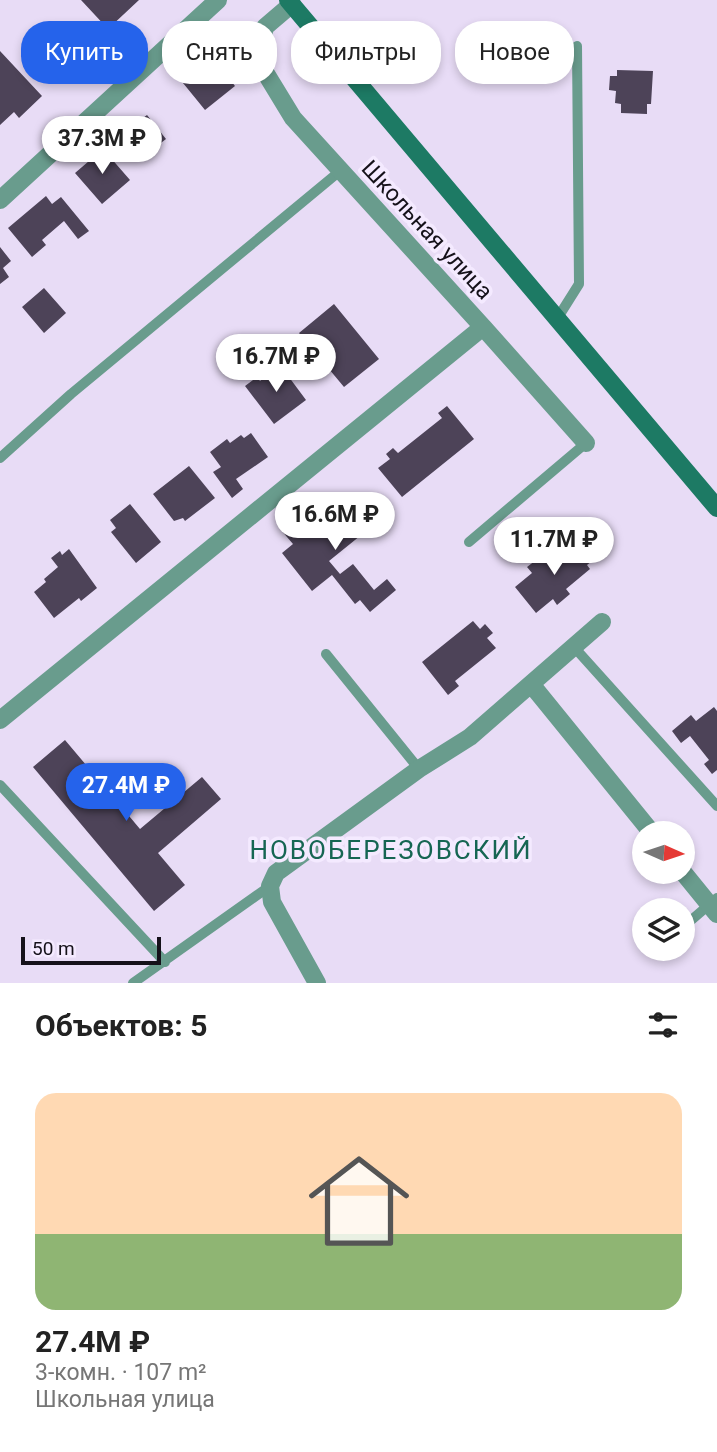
<!DOCTYPE html>
<html lang="ru">
<meta charset="utf-8">
<style>
:root{--surface:#fff;--page:#f2f2f2;--text:#222;--muted:#767676;--line:#e0e0e0;--accent:#2563eb}
body{margin:0;font-family:Roboto,sans-serif;background:var(--page);color:var(--text);height:100vh;display:flex;flex-direction:column;font-size:26px;white-space:nowrap}
*{box-sizing:border-box;margin:0}
p{font-size:23px;color:var(--muted)}
.icon{flex:none;width:38px;height:38px;fill:none;stroke:currentColor;stroke-width:2;stroke-linecap:round;stroke-linejoin:round}
.map{position:relative;height:983px;overflow:hidden}
.side{display:flex;flex-direction:column;background:var(--surface);flex:1}
.side>*{flex:none}
.banner{position:absolute;left:21px;top:21px;width:676px;height:63px;display:flex;gap:14px}
.needle{width:46px;rotate:93deg}
.fabs{position:absolute;left:632px;top:821px;display:grid;gap:14px}
.fabs a{display:grid;place-items:center;width:63px;height:63px;border-radius:50%;background:var(--surface);box-shadow:0 4px 10px #0003;font-size:35px}
.scale{position:absolute;left:21px;bottom:18px;width:140px;box-sizing:border-box;padding-left:7px;border:4px solid #15111a;border-top:0;font-size:19px;line-height:24px;white-space:nowrap;color:#15111a;-webkit-text-stroke:5px #f4eaff;paint-order:stroke}
.price{position:absolute;translate:-50% -60px;padding:0 16px;border-radius:24px;background:#fff;color:#222;font-size:23px;line-height:46px;filter:drop-shadow(0 2px 4px #0008)}
.price::after{content:'';position:absolute;left:50%;top:42px;width:21px;height:16px;margin-left:-10px;background:inherit;clip-path:polygon(0 0,100% 0,50% 100%)}
.price.active{background:var(--accent);color:#fff}
ul{padding:0;list-style:none}
li{display:grid;align-content:center;gap:14px;height:371px;padding:0 35px}
li+li{border-top:2px solid var(--line)}
li span{display:grid;place-items:center;height:217px;border-radius:21px;color:#555}
li>.icon{margin-inline-start:auto}
span .icon{width:126px;height:126px;fill:#fffc;stroke-width:1}
li b{font-size:30px}
h2{display:flex;justify-content:space-between;align-items:center;height:84px;padding:0 35px;font-size:30px}
.chip{padding:0 24px;border-radius:28px;background:var(--surface);box-shadow:0 4px 10px #0003;font-size:24px;line-height:63px}
.chip.active{background:var(--accent);color:#fff}
.map>svg:first-child{display:block}
</style>
<div class="map">
<svg width="717" height="983" viewBox="0 0 717 983">
<rect width="100%" height="100%" fill="#e8dcf6"/>
<path fill="#4d4358" d="M81,0h58l-31,29z
M71,25l23,25 -21,20 -6,-6 -20,19 -26,-27 30,-29 8,9z
M0,51l42,45 -23,22 -5,-6 -14,13z
M214,59l21,27 -30,24 -22,-27z
M617,70l36,1 -2,33h-4v10l-26,-1v-9l-6,-1 1,-12 -7,-1 1,-14h7z
M147,115l19,24 -22,17 -19,-24z
M103,149l27,31 -28,24 -27,-31z
M46,196l6,8 9,-7 28,34 -11,8 -14,-18 -22,19 4,5 -14,12 -24,-29z
M0,247l11,14 -8,7 6,9 -9,7z
M44,288l22,25 -22,20 -22,-26z
M334,304l45,55 -35,28 -45,-54z
M280,365l26,35 -32,24 -29,-38 12,-9 3,4z
M447,406l27,33 -72,58 -24,-29 12,-9 -4,-5 7,-6 5,5 44,-35 -4,-5z
M251,433l17,24 -32,22 7,10 -11,9 -19,-26 8,-5 -11,-15 17,-13 3,4 11,-8 3,3z
M189,466l26,32 -30,23 -2,-3 -9,3 -21,-27z
M353,493l23,30 -47,38 11,13 13,-10 21,26 13,-11 9,11 -26,22 -10,-12 -5,4 -23,-29 -20,16 -30,-38 11,-9 -12,-14 11,-8 10,12z
M130,504l31,38 -25,21 -25,-31 5,-4 -6,-8z
M570,542l2,3 4,-3 16,19 -5,4 3,4 -24,20 4,5 -13,11 -4,-6 -17,14 -21,-26 17,-14 -5,-6 13,-10 4,6z
M69,549l28,39 -16,13 -2,-3 -25,20 -20,-26 12,-10 -2,-3 14,-12 -7,-9 9,-7 2,4z
M473,621l7,8 5,-5 8,9 -6,5 9,10 -41,33 4,5 -11,9 -26,-33z
M714,707l3,4v59l-5,4 -8,-10 5,-4 -19,-24 -9,7 -9,-12 19,-16 5,6z
M65,740l75,89 62,-52 19,22 -63,54 27,32 -31,26 -121,-144z"/>
<g fill="none" stroke-linecap="round" stroke-linejoin="round">
<path stroke="#699c8d" stroke-width="10" d="M557,319l22,-35 -2,-238
M0,458l71,-64 269,-223
M469,542l117,-99
M574,647l143,159
M326,654l93,115
M0,785l165,177
M682,928l35,-30
M133,983l137,-97"/>
<path stroke="#699c8d" stroke-width="18" d="M0,200l218,-200
M483,327l103,116
M531,684l121,149
M0,720l483,-393 -190,-209 -36,-59 8,-32 27,-23
M682,871l35,43
M317,983l-45,-81 -2,-16 6,-13 143,-104 51,-32 132,-115"/>
<path stroke="#1d7a64" stroke-width="18" d="M288,0l429,508"/>
</g>
<g text-anchor="middle" dominant-baseline="central" stroke-width="7" stroke-linejoin="round" paint-order="stroke">
<g font-size="23" fill="#15111a" stroke="#f4eaff">
<text transform="translate(427 230) rotate(47)">Школьная улица</text>
</g>
<g font-size="26" letter-spacing="2" fill="#166653" stroke="#f4eaff">
<text x="391" y="850">НОВОБЕРЕЗОВСКИЙ</text>
</g>
</g>
</svg>
<div class="fabs">
<a><svg class="needle" viewBox="-14 -14 28 28"><path d="M0-13l5 13h-10z" fill="#e53935"/><path d="M0 13l5-13h-10z" fill="#767676"/></svg></a>
<a><svg class="icon" aria-label="layers" viewBox="0 0 24 24"><path d="M12 4l9 5-9 5-9-5zM3 14l9 5 9-5"/></svg></a>
</div>
<div class="scale">50 m</div>
<b class="price" style="left:102px;top:176px">37.3M ₽</b>
<b class="price" style="left:276px;top:394px">16.7M ₽</b>
<b class="price" style="left:335px;top:552px">16.6M ₽</b>
<b class="price" style="left:554px;top:577px">11.7M ₽</b>
<b class="price active" style="left:126px;top:823px">27.4M ₽</b>
<div class="banner">
<a class="chip active">Купить</a>
<a class="chip">Снять</a>
<a class="chip">Фильтры</a>
<a class="chip">Новое</a>
</div>
</div>
<section class="side">
<h2>Объектов: 5<svg class="icon" aria-label="filters" viewBox="0 0 24 24"><path d="M4 7h16M4 17h16"/><circle cx="9" cy="7" r="2"/><circle cx="15" cy="17" r="2"/></svg></h2>
<ul>
<li><span style="background:linear-gradient(#ffd9b3 65%,#8fb573 0)"><svg class="icon" aria-label="home" viewBox="0 0 24 24"><path d="M3 11l9-7 9 7M6 9v11h12V9"/></svg></span><div><b>27.4M ₽</b><p>3-комн. · 107 m²</p><p>Школьная улица</p></div></li>
</ul>
</section>
